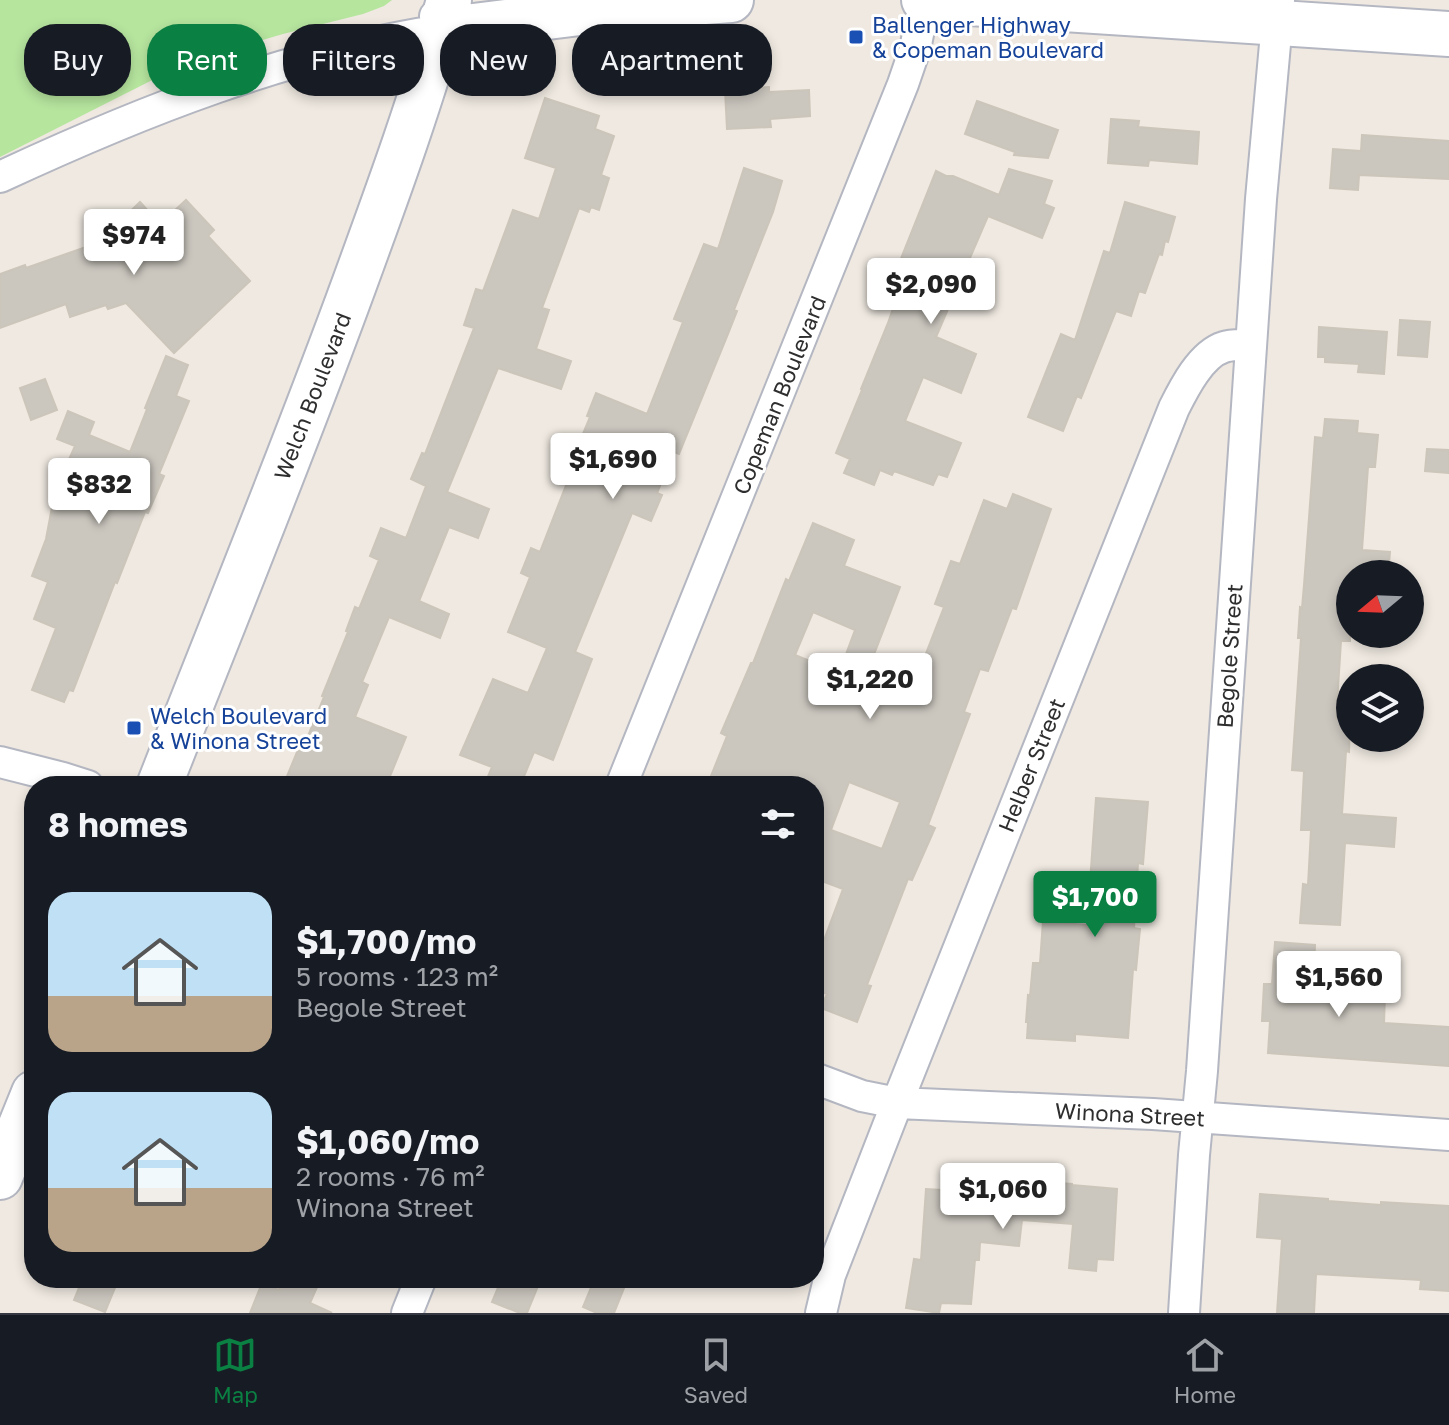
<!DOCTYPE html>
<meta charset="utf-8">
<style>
:root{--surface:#171b24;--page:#242831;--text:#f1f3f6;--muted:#9ea1a6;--line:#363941;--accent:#0b8043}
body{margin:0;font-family:"Golos Text",sans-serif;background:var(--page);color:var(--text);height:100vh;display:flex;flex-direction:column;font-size:30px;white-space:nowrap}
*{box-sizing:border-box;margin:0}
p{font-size:26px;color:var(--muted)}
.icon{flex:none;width:44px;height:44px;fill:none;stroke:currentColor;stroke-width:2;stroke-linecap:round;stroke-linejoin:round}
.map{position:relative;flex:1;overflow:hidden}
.side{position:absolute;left:24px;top:776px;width:800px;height:512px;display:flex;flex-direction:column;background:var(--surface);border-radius:32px;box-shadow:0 4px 12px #0003}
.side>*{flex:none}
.hud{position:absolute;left:24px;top:24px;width:800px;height:72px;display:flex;gap:16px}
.needle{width:52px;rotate:251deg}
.tools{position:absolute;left:1336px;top:560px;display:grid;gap:16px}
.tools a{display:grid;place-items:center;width:88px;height:88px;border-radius:50%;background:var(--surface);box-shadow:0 4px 12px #0003;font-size:40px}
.price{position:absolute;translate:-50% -68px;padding:0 18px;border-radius:8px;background:#fff;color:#222;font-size:26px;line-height:52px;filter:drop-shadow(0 2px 4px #0008)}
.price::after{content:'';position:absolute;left:50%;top:48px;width:24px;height:18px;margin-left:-12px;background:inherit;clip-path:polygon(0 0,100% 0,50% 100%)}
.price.active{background:var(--accent);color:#fff}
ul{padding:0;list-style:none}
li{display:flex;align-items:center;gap:24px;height:200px;padding:0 24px}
li span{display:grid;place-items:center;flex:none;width:224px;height:160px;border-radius:24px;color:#555}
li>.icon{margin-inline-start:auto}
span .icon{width:96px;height:96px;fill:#fffc;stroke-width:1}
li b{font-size:34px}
h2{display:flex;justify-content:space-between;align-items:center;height:96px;padding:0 24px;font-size:34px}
.pill{padding:0 28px;border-radius:32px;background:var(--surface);box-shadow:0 4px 12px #0003;font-size:28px;line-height:72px}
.pill.active{background:var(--accent);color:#fff}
.tabs{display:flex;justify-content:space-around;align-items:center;height:112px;border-top:2px solid var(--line);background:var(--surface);font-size:22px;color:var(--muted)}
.tabs a{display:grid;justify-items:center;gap:4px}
.tabs .active{color:var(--accent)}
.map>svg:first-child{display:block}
</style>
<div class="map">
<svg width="1449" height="1313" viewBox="0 0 1449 1313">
<rect width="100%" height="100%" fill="#efe9e1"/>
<path fill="#b6e59e" d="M0,0h392l-8,6 -21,8 -80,20 -95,28 -188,95z"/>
<path fill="#cbc7bf" stroke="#cbc5ba" stroke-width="2" fill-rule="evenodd" d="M769,87v5l40,-2 1,26 -40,3 1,8 -44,2 -2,-39z
M545,98l54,18 -4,13 19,7 -13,39 8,3 -10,32 -8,-3 -2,5 -10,-4 -37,100 7,2 -13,39 35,12 -10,28 -63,-21 -51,124 42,17 -11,29 -29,-11 -30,74 30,13 -9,24 -51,-21 -27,65 6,3 -13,32 51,20 -20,49h-103l19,-46 4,1 18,-44 -2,-1 26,-64 -2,-1 9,-24 4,2 20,-49 -9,-4 11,-28 25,10 20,-52 -15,-7 11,-26 3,1 49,-126 -10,-3 12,-36 7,2 30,-81 26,9 17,-51 -31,-10z
M977,101l81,29 -10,28 -34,-3 1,-3 -50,-18z
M1111,119l28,2 -1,6 61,5 -2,32 -48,-4 -1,6 -40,-3z
M1362,135l87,6v38l-90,-4 -1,15 -28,-2 3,-39 28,2z
M744,168l38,13 -9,31 -39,98 3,1 -9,23 -49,120 -5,-2 -17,41 5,2 -11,26 -19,-8 -57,139 17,7 -39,101 -19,-8 -14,34h-36l8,-19 -32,-12 33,-76 35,14 19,-45 -39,-16 22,-55 -9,-4 10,-25 9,4 39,-100 -3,-1 14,-34 -3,-1 9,-23 51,21 36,-92 -9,-3 30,-75 14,5z
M1009,169l43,12 -8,23 10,4 -12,30 -54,-22 -52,121 40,17 -15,39 -38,-16 -18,44 56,22 -14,34 -9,-3 -5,11 -39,-14 -2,4 -12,-5 -6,15 -30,-12 6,-14 -14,-6 26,-63 -1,-1 27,-66 20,-58 -8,-4 36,-90 10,5h7l46,19z
M186,200l28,30 -6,6 42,45 -76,72 -48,-50 -18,6 -2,-4 -36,12 -4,-13 -66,24v-54l25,-9 1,3 103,-36 -10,-10 21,-20 20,22z
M1125,202l50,15 -7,25 -3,-1 -3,14 -3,-1 -14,39 -6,-2 -8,25 -15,-5 -35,87 -4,-2 -14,35 -35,-14 33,-83 14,6 29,-89 6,2z
M1400,320l30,2 -3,35 -29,-2z
M1319,327l68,5 -3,42 -26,-2 1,-8 -34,-2v-5h-7z
M166,356l22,9 -12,31 13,5 -30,73 5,2 -16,37 -3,-1 -28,71 -2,-1 -42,109 -4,-1 -5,12 -32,-12 24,-62 -22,-9 14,-37 -16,-6 14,-37 9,-48 20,-45 -18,-7 11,-28 26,11 -5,13 41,17 17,-43 -2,-1z
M45,379l12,31 -26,10 -11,-32z
M1325,419l33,2 -1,12 21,2 -3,32h-7l-6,83 28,2 -2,22h-38v67h-9l-5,78 14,1 -1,32 -3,-1 -4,63 54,4 -2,29 -49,-4 -5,82 -40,-2 3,-39 5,1 3,-55h-10l3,-59 -12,-1 9,-132h-3l2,-31 2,1 2,-23 11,-148 8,1z
M1427,449l22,1v23l-24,-2z
M1013,494l38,15 -35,100 -4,-1 -24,63 -8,-2 -16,43 6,2 -42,111 7,3 -23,52 -4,-1 -41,106 4,1 -14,36 -36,-14 6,-14 -13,-5v-53l10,4 19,-51 -29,-11v-92h-107l20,-50 -6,-3 30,-70h2l33,-84 3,2 24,-58 41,17 -10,26 56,21 -27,70 45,17 26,-67 -9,-3 16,-43 9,3 24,-64 23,9zM813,612l42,18 -16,43 -44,-18zM849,782l51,20 -18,47 -51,-19z
M1096,798l52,4 -5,62 -5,-1 -4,65 6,1 -4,41 -3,-1 -5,69 -53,-4v7l-48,-3 1,-16h-2l2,-27 2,1 3,-33h7l3,-42 44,4z
M1275,942l40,3 -2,44 72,5 -1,29 65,4v39l-181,-13 2,-32h-8l2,-37h8z
M979,1177l93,7v1l45,4 -4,71 -16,-1 -1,12 -27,-3 4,-44 -51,-4 -3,26 -39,-4 -1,18h-4l-4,44 -30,-1 -2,10 -33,-5 8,-49 7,1 5,-71 52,3z
M1260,1194l68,5v2l53,4v-3l68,4v85l-29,-2 1,-9 -105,-6 -2,39h-37l5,-74 -25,-2z
M83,1278h36l-14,34 -31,-12z
M284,1278h37l-11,25 22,10h-82l12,-30 17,7z
M502,1278h17l19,8 -11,27h-7l-28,-11z
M595,1278h33l-14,35h-17l-14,-6z"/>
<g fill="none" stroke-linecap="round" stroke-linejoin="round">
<g stroke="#b4b7c1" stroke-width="34">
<path id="street" d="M0,177c142,-66 286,-123 441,-147l-6,-14
M0,762l63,16 25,8
M621,786l282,-702 12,-35 10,-49
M814,1078l48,18 35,7 256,11 296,21
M407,1313l14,-35
M821,1313l9,-38 67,-172 277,-695c10,-20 27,-54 50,-61 8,-3 17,-2 26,-2
M1184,1313l10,-158 8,-84 59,-872 18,-199"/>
</g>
<g stroke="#b4b7c1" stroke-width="48">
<path id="secondary" d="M924,0l525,34
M441,30l171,-21 119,-9
M159,786c66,-168 134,-334 196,-504 34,-93 68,-186 94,-282
M0,1177l34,-84"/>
</g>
<use href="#street" stroke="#fff" stroke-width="30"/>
<use href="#secondary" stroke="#fff" stroke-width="44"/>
</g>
<g fill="#1a4fb4" stroke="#fff" stroke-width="3">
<rect x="848" y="29" width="16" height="16" rx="4"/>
<rect x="126" y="720" width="16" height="16" rx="4"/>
</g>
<g text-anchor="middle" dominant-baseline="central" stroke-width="6" stroke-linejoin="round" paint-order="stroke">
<g font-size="22" fill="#164399" stroke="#fff" text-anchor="start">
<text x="872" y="24">Ballenger Highway<tspan x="872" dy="25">&amp; Copeman Boulevard</tspan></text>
<text x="150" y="715">Welch Boulevard<tspan x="150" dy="25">&amp; Winona Street</tspan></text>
</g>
<g font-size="22" fill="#2e2e2e" stroke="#fff">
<text transform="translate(779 395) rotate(-68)">Copeman Boulevard</text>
<text transform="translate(312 396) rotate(-69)">Welch Boulevard</text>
<text transform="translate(1229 656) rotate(-86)">Begole Street</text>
<text transform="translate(1031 765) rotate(-68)">Helber Street</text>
<text transform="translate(1130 1114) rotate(3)">Winona Street</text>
</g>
</g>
</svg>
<div class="tools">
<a><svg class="needle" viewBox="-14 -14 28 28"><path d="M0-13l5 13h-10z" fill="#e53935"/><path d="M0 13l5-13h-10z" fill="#9ea1a6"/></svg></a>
<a><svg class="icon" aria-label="layers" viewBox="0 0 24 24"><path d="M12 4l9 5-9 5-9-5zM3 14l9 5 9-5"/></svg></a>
</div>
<b class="price" style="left:134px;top:277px">$974</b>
<b class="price" style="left:931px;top:326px">$2,090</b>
<b class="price" style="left:613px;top:501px">$1,690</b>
<b class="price" style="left:99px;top:526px">$832</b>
<b class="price" style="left:870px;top:721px">$1,220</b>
<b class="price active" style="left:1095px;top:939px">$1,700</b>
<b class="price" style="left:1339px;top:1019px">$1,560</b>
<b class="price" style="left:1003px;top:1231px">$1,060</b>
<div class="hud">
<a class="pill">Buy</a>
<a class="pill active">Rent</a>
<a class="pill">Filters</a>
<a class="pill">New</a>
<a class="pill">Apartment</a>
</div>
<section class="side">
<h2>8 homes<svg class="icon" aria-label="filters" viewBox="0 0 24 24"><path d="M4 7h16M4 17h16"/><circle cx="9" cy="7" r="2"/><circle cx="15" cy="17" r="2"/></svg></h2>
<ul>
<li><span style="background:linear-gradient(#bfe0f5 65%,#b9a48a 0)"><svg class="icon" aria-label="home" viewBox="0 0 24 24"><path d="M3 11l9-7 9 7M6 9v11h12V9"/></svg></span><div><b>$1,700/mo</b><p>5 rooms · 123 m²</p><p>Begole Street</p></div></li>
<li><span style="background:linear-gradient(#bfe0f5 60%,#b9a48a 0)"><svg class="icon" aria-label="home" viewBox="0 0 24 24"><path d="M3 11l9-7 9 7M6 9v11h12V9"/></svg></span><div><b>$1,060/mo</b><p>2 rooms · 76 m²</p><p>Winona Street</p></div></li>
</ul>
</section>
</div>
<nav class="tabs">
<a class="active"><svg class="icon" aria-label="map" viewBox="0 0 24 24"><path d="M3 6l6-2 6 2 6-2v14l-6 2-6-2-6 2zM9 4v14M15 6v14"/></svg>Map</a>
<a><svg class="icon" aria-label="saved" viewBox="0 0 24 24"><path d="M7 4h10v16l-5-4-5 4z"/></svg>Saved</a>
<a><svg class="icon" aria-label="home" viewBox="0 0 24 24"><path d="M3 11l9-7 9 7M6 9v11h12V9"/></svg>Home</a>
</nav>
